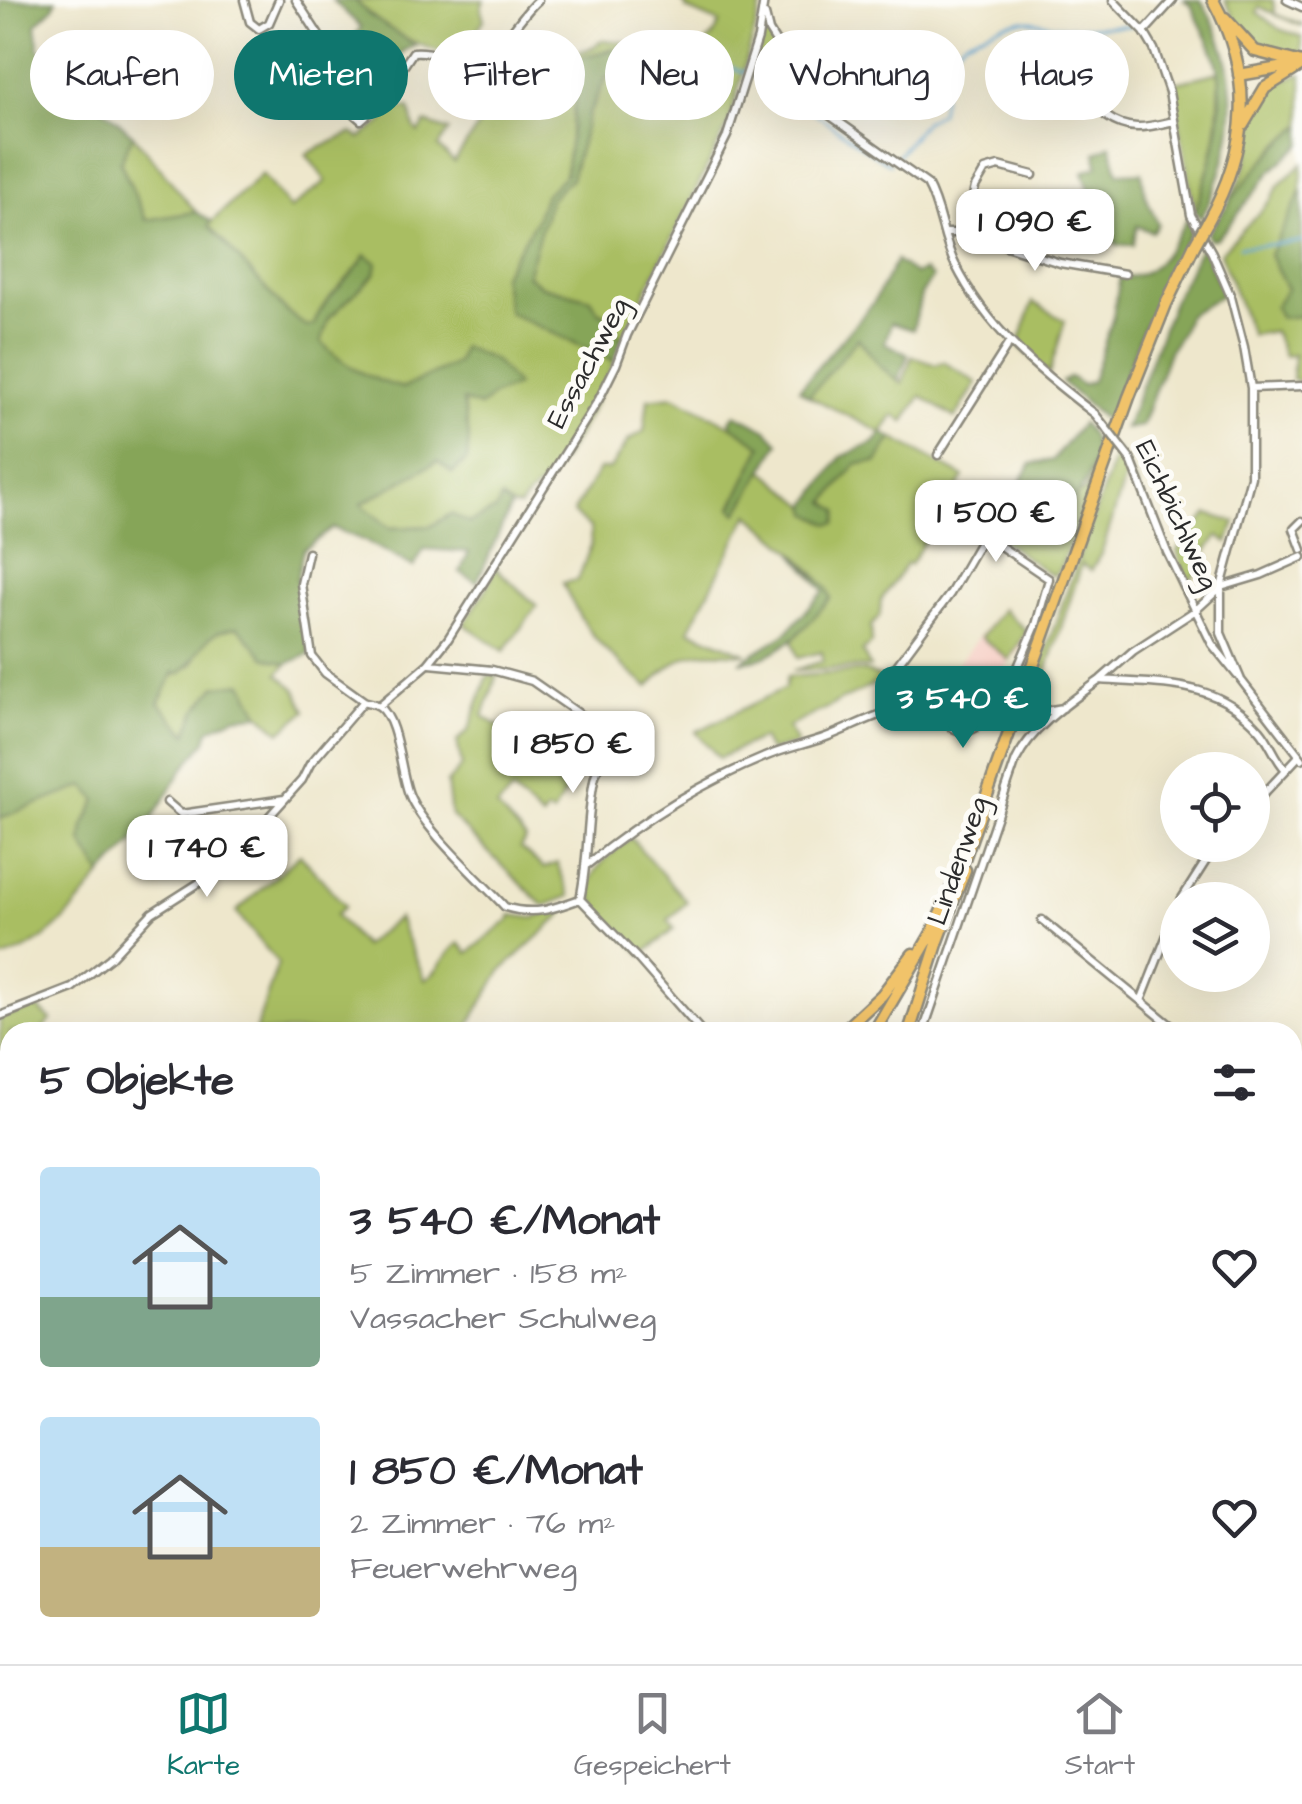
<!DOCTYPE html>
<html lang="de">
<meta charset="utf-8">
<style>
:root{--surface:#fff;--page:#f7f7f7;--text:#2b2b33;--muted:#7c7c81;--line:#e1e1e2;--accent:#0f766e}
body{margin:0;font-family:"Architects Daughter",sans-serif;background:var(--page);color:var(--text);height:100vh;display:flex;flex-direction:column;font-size:38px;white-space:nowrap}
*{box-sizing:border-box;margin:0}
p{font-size:32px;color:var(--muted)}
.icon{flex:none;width:55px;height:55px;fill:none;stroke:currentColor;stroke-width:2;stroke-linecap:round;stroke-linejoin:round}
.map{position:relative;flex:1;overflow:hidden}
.side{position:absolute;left:0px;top:1022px;width:1302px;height:642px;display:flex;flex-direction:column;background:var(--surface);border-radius:30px 30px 0 0;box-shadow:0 10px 40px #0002}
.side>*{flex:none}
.top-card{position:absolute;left:30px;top:30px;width:1242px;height:90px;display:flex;gap:20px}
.buttons{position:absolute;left:1160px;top:752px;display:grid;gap:20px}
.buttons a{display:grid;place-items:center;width:110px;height:110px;border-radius:50%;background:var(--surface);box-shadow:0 10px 40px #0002;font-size:50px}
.price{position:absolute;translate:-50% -85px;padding:0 22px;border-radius:20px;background:#fff;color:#222;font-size:32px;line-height:65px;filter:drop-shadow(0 2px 5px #0008)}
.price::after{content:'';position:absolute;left:50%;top:60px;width:30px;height:22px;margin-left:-15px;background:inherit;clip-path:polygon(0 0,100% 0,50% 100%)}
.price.on{background:var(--accent);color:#fff}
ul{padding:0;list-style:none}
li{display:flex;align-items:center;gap:30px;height:250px;padding:0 40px}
li span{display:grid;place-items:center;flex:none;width:280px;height:200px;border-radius:10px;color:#555}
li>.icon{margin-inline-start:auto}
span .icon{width:120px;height:120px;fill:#fffc;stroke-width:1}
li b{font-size:42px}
h2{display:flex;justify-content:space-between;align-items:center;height:120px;padding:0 40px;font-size:42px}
.pill{padding:0 35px;border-radius:45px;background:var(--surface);box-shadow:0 10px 40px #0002;font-size:35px;line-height:90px}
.pill.on{background:var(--accent);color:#fff}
.menu{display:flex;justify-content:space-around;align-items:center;height:140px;border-top:2px solid var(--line);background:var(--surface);font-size:28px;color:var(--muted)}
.menu a{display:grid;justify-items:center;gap:5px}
.menu .on{color:var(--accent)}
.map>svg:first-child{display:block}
</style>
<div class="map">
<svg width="1302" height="1664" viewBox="0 0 1302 1664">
<rect width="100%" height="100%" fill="#fdfcf7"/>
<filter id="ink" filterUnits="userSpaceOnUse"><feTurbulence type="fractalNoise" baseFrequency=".01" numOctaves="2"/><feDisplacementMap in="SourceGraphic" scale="20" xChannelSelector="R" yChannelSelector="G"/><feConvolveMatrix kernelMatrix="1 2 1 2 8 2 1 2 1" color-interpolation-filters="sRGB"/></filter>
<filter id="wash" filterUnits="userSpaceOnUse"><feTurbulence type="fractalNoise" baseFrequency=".0048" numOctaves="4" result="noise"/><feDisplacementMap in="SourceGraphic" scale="40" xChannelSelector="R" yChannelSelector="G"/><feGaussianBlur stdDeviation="2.25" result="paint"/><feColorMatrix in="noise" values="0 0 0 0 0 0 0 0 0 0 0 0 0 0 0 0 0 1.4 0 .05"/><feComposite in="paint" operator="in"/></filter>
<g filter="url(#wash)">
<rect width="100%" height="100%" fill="#eee7cc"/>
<path fill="#f7d1c8" d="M1002,607l27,25 -5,11 -65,83 -33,-22z"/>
<path fill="#a9be62" stroke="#6a7446" stroke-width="2.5" d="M355,0h129l-3,8 3,12 -23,33 -6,3c-39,-10 -72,-26 -100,-56z
M679,0h82v7l-32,116 -108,218 -8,-23 -15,-7 -7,-12 -49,-13 -15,-11 23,-76 21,-21 18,-65 17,-35 39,-14 35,2c11,-20 30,-17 40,-43l-34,-14v-4z
M1225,0h48l2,15 27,9v2l-43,-19 -2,5 22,17 23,8v16c-48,6 -58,-14 -77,-53z
M763,20l45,82v3l-12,-5 3,-5 -36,-18 -14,-2z
M603,40l35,4 -82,19 -32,25 34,-16 19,13 -12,90 -20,20 -10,27 -33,53 7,38 105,48c-16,37 -40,88 -67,118 -9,10 -20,15 -27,28l-9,-1 -10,-7 -5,11 -27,13 -18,-9 -20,12 -42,2 -29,-23 78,-45 15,13 14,-13 2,-23 -7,-37 18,7 14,-12 22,-10 -54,-37 -5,15 -54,26c-33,-10 -58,-21 -82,-47l8,-24 46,-44 1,-11 -11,-7c-14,25 -43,42 -51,69l-7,2 -20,-15 -79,-87 54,-51 28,35 36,-28 -20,-27 46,-21 8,5 21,-15 10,-14 19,-1 4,19 4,6 8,-10 23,8 -11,16 16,15 43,-64 36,-45c21,5 53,2 70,-13z
M1219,72c2,59 -6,84 -24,140l-23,-129z
M1302,74v51l-24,20 -51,60c9,-17 18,-32 22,-51 9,-41 4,-68 53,-80z
M133,135l63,77 -50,8 -26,-59z
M1302,164l-1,29 -31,62 17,35 -11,17 4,10 22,-1v65l-10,-1 2,-25 -10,1 -10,-25 -23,4 -31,-82 51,-53 8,-15z
M1033,302l32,19 -16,53 -31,-29z
M858,338l22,28 22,18 10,-28 24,9 8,-3 33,21 -22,35 -34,-22 -17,26 -10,-7 -12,18 -73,-37z
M674,396l65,34 23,16 -30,61 5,6 25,-44 45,37 3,8 16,-12 30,-39 21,-1 15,-24 72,39 -54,88 -3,-2 -26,37 -1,15 -9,11 1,17 -10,8 8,16 -78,4 31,-10 -1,-9 -24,6 -6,-17 39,-43c-12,-30 -58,-62 -82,-84l-60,116 58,24c-51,-3 -62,-6 -99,33 -41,-33 -64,-54 -85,-104l15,-3 13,-35 -1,-17 -17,-15 26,-44h11l18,-28 16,-10 4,-32z
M1117,450l21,37 -3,2 -9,-14 -24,77 -11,19 -9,-7 -46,140h-9z
M1098,459l1,5 -38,103 -8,9 -67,-46 14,-31 61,24 13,-27 11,-5z
M1208,514l27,8 -7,21 -10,-7 -13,17 4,4 -22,27 -10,-33z
M495,567l42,39 -33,45 -40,-27 24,-38z
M1002,609l25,22 -18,29 -28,-23z
M238,627l27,30 22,7 -9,10 17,14 11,23 -26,21 -25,-23 -12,-26 -47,28 -8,24 -29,-32c7,-21 14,-30 34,-39 9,-24 19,-34 45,-37z
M864,671l21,8 -97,48 9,17 -28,7 -7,-13 -43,20 -23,-26 89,-44 2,-11z
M488,675h9l-14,41 46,29 -8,13 39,27 5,7 -12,22 -7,-3 -4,7 -30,-27 -15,17 29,31 -6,9 24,20 13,-5 13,33 -26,10 -93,-90 -4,-33 15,-17 -5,-25 12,-11z
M85,785l12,15 -13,26 -2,16 20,33c-30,38 -53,70 -102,84v-141z
M631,838l56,64 -19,18 6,9 -32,26c-46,-54 -84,-63 -11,-117z
M300,854l45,52 -9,9 27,31 35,-28 27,62c16,-9 19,-27 34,-37l9,10 43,-34v-4l23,3 29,-9v5l-62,57 -36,61h-210l23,-69 -42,-51z
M37,1007l14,13 -11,12h-30v31l-10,3v-48z"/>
<path fill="#86a558" stroke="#586842" stroke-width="2.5" d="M0,0h56l-3,8 -17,16 3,25 94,86 -13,27 26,58 50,-8 15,9 -2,5 78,86 20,15 7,-2c8,-27 37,-44 52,-70l11,8 -2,11 -46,44 -8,24c24,26 49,37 82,46l54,-25 5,-16 32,13 23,26 -23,9 -14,12 -17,-6 6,36 -2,23 -15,13 -14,-12 -77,43 29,24 41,-2 20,-12 18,9 27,-13 5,-11 10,7 -34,76 -17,-10 9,-20 -45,-3 -10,18 -49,-26 -32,-13 -30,22 -6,28 13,76 -23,10 -22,-7 -27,-30c-40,5 -32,26 -59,47l-5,-2 -15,31 28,31 9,-23 20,-25 27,-3 17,32 -25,2 -26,13 -3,11 -23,28 -37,60 -44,46 -20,-33 2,-16 13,-26 -12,-14 -85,32z
M332,0h23l14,15 47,31 -11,4 -7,8 -14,-10c-13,22 -5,45 -20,63l-23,-55 20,-29z
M1184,0h17c45,73 39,144 0,218l-6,-6c15,-46 31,-90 24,-139 -3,-22 -18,-45 -27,-66z
M638,44l46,15 -3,7 -36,-2 -39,14 -17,35 -18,65 -21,21 -23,76 15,11 49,13 7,12 15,7 8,23 -7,20 -105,-48 -7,-37 33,-54 10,-27 20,-20 12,-89 -19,-14 -35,16v-7l33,-18z
M1302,125v19l-30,26 -49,62 -7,7h-7l-2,-5c28,-41 56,-78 95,-109z
M1111,145l7,28 24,-1 3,22 13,30 -6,8 -15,-6 -4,19h-16l-6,-10 -4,-33 -16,-7 -8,-23 15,-6 -2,-13z
M1302,190v126l-21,2 -6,-11 12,-18 -17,-34z
M1187,219l4,11 -51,107 -32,86 -46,-41 8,-5 12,8 10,-4 21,-64 7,-40c37,2 50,-31 67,-58z
M1202,245l21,49 -35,21 -8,20 -10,14 -28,77 -17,3 48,-128z
M896,261l19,13 9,-3 8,6 -11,18 -8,35 -22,-7 -6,20 23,11 -10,27 -18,-15 -22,-28 -49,58 -10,-7 74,-86z
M736,414l31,16 12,13 -41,70 -6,-5 30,-62 -30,-20 -2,-6z
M1082,423c32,32 -6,69 -21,100l-61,-24 6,-10 9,2 16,-27 22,-4z
M882,433l10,5 -15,24 -21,2 -30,38 13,9 -2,12 -7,1 -20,-10 -3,-8 34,-49 33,-14z
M793,553l34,35 4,10c-25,28 -50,61 -91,64l45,-28 39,-43z"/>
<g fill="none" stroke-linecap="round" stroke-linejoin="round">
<path stroke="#5aa3d1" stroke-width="2.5" d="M675,61c19,3 37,0 54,6 63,18 105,66 161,97
M898,155l27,-34 15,-8 9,-57 15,-15 40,-17 20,-4 41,7 66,-1
M1240,247l62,-5"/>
</g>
</g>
<g filter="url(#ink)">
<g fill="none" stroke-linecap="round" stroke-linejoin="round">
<g stroke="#8c897c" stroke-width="11">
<path id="minor" d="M244,0l6,22 9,7 10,-6 10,-23
M296,0l44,68 14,46 7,6 17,-15 35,-53c16,-2 31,6 47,9 35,7 55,-41 78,-61
M1113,0l31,32 10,17 15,43 22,123 21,38 19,44 13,50 7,41v89l-30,110v46l20,47 61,79
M1287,0l15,7
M765,15l4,16 46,74 112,79c14,25 15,54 28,80 32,65 84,107 140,150
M1144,32l29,-32
M1106,116c24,17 42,11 68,5
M944,233h21l95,30 65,11
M965,233l10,-46 10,-17 14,-4 34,9
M1251,388l51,-2
M938,455l71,-112
M1131,460l36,92 45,92 25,31
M1302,521l-8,8 8,21
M308,553l-7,31 11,72 13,17 39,28
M430,664l62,6 40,11 79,55c-4,15 -14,29 -17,44 -8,40 -5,80 -14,119
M1101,679l32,-28 63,-41 25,-23 40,-12 41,-18
M1003,702l33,-77 13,-46 -65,-44 -34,59 -61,82 64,52 11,5 11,-5 22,-25 18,2
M379,706l49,-42 20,-25 151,-240 17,-34 11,-30 100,-199 31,-98 6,-38
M1025,708l15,4 23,-4
M167,802l14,12 103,-15
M1252,806l34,-36
M588,864c54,-44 115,-82 179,-108 19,-8 40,-12 59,-19 32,-12 61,-30 95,-32
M1181,900l35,-55
M1042,920l137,112
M1141,1001l37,-94
M0,1016l72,-28 38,-30 42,-45 47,-30 39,-32 64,-71 8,-16 54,-63c5,2 10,2 15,5 19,13 21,65 30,88 13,34 70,85 96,113 29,9 48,2 75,-8l59,61 63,72
M923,1032l93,-272c17,-34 54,-58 84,-80 63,5 115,-1 160,50 11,13 14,27 26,40l13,-14
M1217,1032l2,-2
M1292,1219l10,-9
M1293,1219l9,8
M0,1221l10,6
M1292,1301l10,4
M1292,1547l10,-9
M1292,1608l10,-3
M1292,1638l10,-3
M873,1655l17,9
M1279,1655l1,9
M1184,1664l8,-9
M1257,1664l9,-9"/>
</g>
<g stroke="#8c897c" stroke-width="15">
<path id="secondary" d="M1088,1655v9"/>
</g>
<g stroke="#8c897c" stroke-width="15">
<path id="primary" d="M1225,18l30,33 47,12
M1239,75l63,-11
M1243,125l22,-37 37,-23
M1207,223c42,-75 48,-146 6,-223
M842,1032l40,-37 31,-41
M874,1032l59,-101 31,-72 165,-462 37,-93 28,-58
M909,1032l29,-91 27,-71
M42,1664h7
M70,1664l33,-9"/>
</g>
<use href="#minor" stroke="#fff" stroke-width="6"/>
<use href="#secondary" stroke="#f9e7c3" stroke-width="10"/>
<use href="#primary" stroke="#f1c36a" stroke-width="10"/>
<g stroke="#8c897c" stroke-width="11" stroke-linecap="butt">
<path id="minor-bridge" d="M1095,414l36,46"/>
</g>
<g stroke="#8c897c" stroke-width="15" stroke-linecap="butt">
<path id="primary-bridge" d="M1194,246l13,-23"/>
</g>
<use href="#minor-bridge" stroke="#fff" stroke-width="6"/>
<use href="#primary-bridge" stroke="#f1c36a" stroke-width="10"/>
</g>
</g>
<g text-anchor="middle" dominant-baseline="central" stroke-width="10" stroke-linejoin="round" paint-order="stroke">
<g font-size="28" fill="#2b2b2b" stroke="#fdfcf7">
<text transform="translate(588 363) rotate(-62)">Essachweg</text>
<text transform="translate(1177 515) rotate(65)">Eichbichlweg</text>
<text transform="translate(958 861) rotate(-71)">Lindenweg</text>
</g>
</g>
</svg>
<div class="buttons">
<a><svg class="icon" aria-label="locate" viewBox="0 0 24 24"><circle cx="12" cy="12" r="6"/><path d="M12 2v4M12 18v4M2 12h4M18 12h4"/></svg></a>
<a><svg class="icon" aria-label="layers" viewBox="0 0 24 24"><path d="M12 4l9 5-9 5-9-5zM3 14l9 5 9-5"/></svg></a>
</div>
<b class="price" style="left:1035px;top:274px">1 090 €</b>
<b class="price" style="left:996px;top:565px">1 500 €</b>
<b class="price on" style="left:963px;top:751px">3 540 €</b>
<b class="price" style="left:573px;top:796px">1 850 €</b>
<b class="price" style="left:207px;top:900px">1 740 €</b>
<div class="top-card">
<a class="pill">Kaufen</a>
<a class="pill on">Mieten</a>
<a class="pill">Filter</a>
<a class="pill">Neu</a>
<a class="pill">Wohnung</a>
<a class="pill">Haus</a>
</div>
<section class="side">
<h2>5 Objekte<svg class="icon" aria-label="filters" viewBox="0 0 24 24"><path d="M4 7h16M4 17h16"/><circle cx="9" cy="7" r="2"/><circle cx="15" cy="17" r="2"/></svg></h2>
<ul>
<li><span style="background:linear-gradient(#bfe0f5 65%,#7fa58c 0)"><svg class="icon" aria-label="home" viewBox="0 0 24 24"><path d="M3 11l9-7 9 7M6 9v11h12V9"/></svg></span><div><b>3 540 €/Monat</b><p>5 Zimmer · 158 m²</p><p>Vassacher Schulweg</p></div><svg class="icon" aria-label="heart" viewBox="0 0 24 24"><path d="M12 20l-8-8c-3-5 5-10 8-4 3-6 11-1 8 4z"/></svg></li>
<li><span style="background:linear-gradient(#bfe0f5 65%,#c2b280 0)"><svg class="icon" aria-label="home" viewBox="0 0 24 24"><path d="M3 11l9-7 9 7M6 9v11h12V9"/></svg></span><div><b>1 850 €/Monat</b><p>2 Zimmer · 76 m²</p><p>Feuerwehrweg</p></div><svg class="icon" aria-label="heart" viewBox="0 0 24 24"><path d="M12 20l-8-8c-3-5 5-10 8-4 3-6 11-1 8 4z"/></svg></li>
</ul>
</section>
</div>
<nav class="menu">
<a class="on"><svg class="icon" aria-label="map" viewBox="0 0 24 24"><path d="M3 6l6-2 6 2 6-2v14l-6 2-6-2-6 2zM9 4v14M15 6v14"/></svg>Karte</a>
<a><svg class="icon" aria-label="saved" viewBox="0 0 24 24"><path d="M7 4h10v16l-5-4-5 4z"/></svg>Gespeichert</a>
<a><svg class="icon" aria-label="home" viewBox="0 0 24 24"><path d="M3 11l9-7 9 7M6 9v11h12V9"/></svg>Start</a>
</nav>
